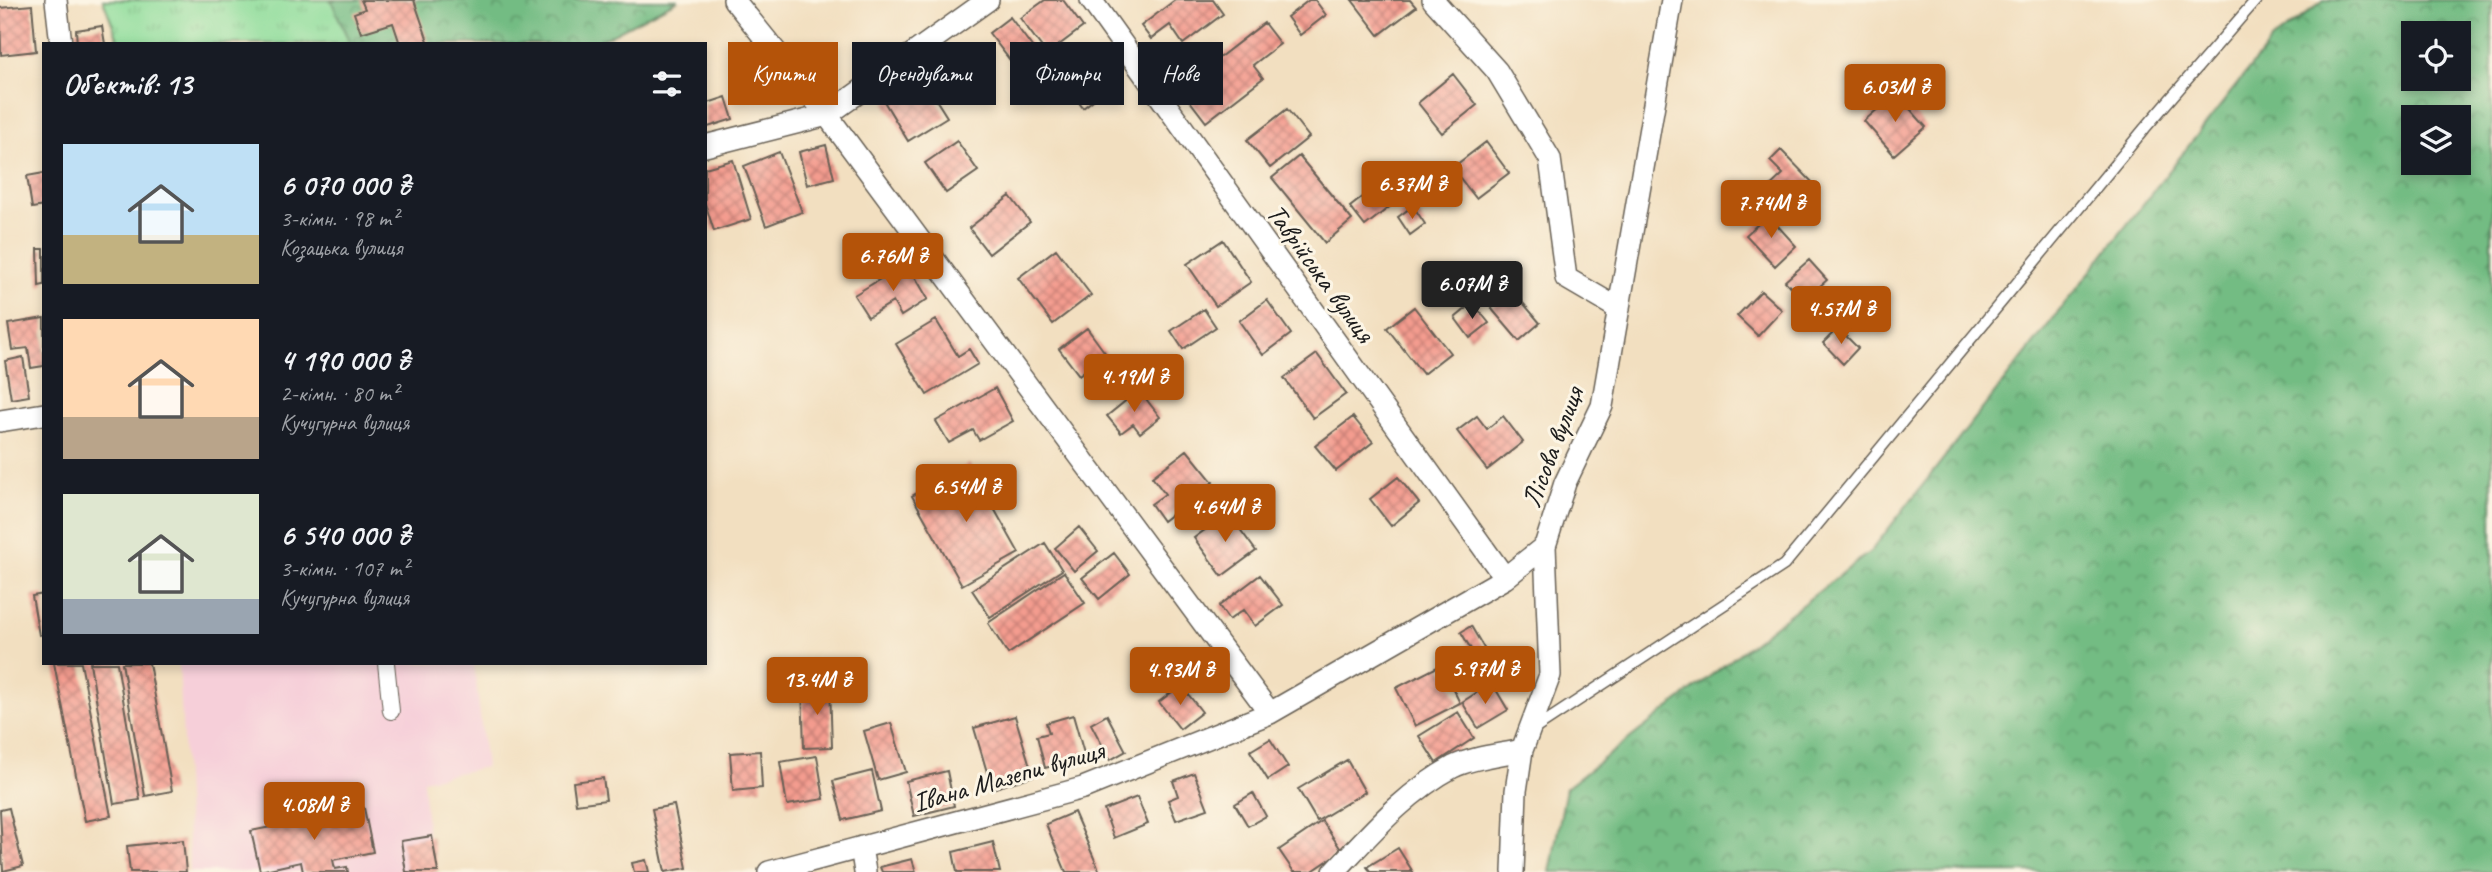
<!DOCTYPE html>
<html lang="uk">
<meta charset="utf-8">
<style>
:root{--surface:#171b24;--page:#20242c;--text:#f1f3f6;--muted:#9ea1a6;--accent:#b45309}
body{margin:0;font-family:Caveat,sans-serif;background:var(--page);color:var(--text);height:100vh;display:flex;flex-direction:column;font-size:26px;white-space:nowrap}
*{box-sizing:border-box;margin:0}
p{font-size:23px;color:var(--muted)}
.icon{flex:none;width:38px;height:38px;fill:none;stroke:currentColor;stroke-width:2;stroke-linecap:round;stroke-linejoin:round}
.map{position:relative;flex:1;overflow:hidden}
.drawer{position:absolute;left:42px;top:42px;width:665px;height:623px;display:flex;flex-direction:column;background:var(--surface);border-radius:0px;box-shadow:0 4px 10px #0003}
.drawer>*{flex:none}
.hud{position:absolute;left:728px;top:42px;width:665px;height:63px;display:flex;gap:14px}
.controls{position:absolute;left:2401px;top:21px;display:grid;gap:14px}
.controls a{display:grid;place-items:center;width:70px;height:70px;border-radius:0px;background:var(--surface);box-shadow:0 4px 10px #0003;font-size:35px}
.price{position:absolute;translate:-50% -60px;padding:0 16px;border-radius:7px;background:var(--accent);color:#fff;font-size:23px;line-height:46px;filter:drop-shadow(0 2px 4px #0008)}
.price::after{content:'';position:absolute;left:50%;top:42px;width:21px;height:16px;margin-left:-10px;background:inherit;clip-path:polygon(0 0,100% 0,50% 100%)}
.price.active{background:#222;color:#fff}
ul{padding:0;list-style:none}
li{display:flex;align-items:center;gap:21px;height:175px;padding:0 21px}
li span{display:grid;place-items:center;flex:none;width:196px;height:140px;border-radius:0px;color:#555}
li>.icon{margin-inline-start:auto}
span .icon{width:84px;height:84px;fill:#fffc;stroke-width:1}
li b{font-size:30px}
h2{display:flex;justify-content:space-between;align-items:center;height:84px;padding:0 21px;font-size:30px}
.chip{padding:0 24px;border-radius:0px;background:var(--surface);box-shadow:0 4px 10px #0003;font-size:24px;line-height:63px}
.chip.active{background:var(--accent);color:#fff}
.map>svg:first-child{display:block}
</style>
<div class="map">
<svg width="2492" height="872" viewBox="0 0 2492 872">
<defs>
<pattern id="forest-crowns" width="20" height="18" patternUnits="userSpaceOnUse" patternTransform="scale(1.75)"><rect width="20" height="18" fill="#73bc83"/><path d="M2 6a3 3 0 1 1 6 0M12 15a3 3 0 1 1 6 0" fill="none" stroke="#5e986a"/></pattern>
<pattern id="park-tufts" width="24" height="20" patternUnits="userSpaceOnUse" patternTransform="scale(1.75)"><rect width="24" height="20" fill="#8fdd9b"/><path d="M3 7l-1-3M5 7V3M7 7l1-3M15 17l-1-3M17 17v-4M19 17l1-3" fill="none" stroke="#7bbd85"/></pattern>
<pattern id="building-cross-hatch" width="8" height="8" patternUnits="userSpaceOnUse" patternTransform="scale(1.75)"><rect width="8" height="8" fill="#f49c8f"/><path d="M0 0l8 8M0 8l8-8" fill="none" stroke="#c57e74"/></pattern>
</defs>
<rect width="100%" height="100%" fill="#fcf5e5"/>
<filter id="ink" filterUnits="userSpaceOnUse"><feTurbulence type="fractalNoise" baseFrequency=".0143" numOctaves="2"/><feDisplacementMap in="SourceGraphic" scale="14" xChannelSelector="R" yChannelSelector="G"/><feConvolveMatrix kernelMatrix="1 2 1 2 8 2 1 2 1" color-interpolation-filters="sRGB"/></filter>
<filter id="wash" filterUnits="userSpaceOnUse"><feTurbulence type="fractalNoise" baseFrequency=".00686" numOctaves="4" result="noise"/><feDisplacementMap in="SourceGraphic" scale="28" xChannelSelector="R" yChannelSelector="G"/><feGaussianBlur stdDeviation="1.57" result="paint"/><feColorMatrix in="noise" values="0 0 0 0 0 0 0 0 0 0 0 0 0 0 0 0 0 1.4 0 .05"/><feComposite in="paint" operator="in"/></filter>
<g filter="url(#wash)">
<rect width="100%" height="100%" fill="#f2dfc0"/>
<path fill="#f6cfd9" d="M179,663h295l12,104 -63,13 8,92h-241z"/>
<path fill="url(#forest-crowns)" stroke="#486c50" stroke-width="2" fill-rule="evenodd" d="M331,0h347l-84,44h-244z
M2324,0h168v872h-942l16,-84 305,-237 400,-510zM2459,33v46h-46v-46zM2459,117v46h-46v-46z"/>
<path fill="url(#park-tufts)" stroke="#567c5c" stroke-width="2" d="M103,0h228l19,44h-230z"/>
<g id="blocks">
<path fill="url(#building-cross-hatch)" d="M361,0h53l15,44h-29l-7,-21 -32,10 -7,-20 11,-4z
M1045,0h18l20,27 -36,27 -27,-36z
M1175,0h38l10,14 -40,30 -13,-19 -19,14 -10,-13z
M1309,0h6l11,15 -26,20 -13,-18z
M1352,0h58l6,7 -37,28z
M32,5l4,46 -35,4 -1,-47z
M1010,17l23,31 -20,16 -24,-31z
M1264,23l16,21 -27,21 10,13 -57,44 -26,-34z
M102,26l3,18h-28l-1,-14z
M1093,62l18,24 -28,22 -19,-26z
M1453,74l24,31 -35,28 -24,-30z
M923,79l24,38 -39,24 -23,-38z
M1896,93l30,34 -32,28 -30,-34z
M726,97l7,22 -28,9v-24z
M1287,109l22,28 -39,31 -23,-28z
M957,141l21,30 -32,22 -21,-30z
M1486,142l23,31 -33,25 -24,-30z
M826,145l8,33 -27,7 -8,-33z
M1781,150l34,35 -30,29 -21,-22 19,-18 -13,-13z
M779,152l23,60 -36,14 -22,-60z
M1299,156l53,64 -27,23 -53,-65z
M733,160l18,59 -37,12 -9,-28v-35z
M44,173v33l-12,2 -5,-32z
M1391,175l15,19 -41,32 -15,-19z
M1010,196l20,26 -41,32 -20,-26z
M1413,206l12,18 -15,11 -12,-18z
M1768,215l28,31 -21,20 -29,-31z
M1223,240l28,42 -35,24 -29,-42z
M38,249h6v36l-5,1z
M1056,249l35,46 -38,29 -35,-46z
M1809,260l18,20 -24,21 -18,-20z
M907,263l21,36 -27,17 -8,-14 -25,15 -14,-22z
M1512,290l28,33 -21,18 -28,-33z
M1761,291l21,19 -24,26 -21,-20z
M1267,300l24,34 -28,21 -24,-34z
M1473,303l16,20 -19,15 -15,-20z
M1414,307l36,46 -27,21 -36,-46z
M1204,309l12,18 -33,22 -12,-18z
M44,318v48l-13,2 -3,-20 -16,2 -4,-26z
M936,320l22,36 11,-7 9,15 -51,31 -31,-51z
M1087,328l19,26 -27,21 -20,-26z
M1838,328l20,20 -15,16 -20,-21z
M1317,354l29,40 -33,24 -29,-40z
M23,357l6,39 -18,3 -6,-38z
M995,388l18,33 -34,19 -6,-10 -24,13 -13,-22z
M1139,390l21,27 -20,16 -7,-9 -12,9 -14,-17z
M1477,416l10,13 16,-13 20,26 -36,28 -30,-39z
M1353,417l20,25 -37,29 -21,-25z
M1187,450l26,32 -50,39 -12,-17 14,-10 -13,-17z
M969,464l50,89 -57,32 -50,-89z
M1398,477l21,26 -28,23 -21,-27z
M1228,513l28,38 -34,25 -28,-38z
M1079,527l19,24 -24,20 -19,-23z
M1045,543l17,27 -72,47 -18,-27z
M1114,553l16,21 -31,25 -17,-21z
M1064,572l21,31 -77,51 -20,-31z
M1260,575l23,30 -28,21 -12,-16 -14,10 -10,-14z
M44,594v40l-5,1 -7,-39z
M1471,626l25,43 -10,6 -25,-43z
M54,663h27l30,153 -26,5z
M90,663h27l23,137 -26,4z
M122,663h27l23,128 -27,5z
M1441,665l19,38 -45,23 -19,-38z
M1492,683l16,27 -30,18 -16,-26z
M1181,685l21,27 -22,17 -21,-27z
M830,686l2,61 -28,1 -2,-61z
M1458,712l16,26 -38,25 -17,-27z
M1073,715l12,42 -40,11 -8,-32 12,-3 -3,-10z
M1107,715l19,36 -16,9 -19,-36z
M1015,716l18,60 -41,13 -18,-61z
M891,723l15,49 -28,8 -14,-49z
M1270,739l18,28 -20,13 -18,-29z
M760,751l2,37 -29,3 -3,-38z
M817,756l7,43 -37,6 -7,-43z
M1347,760l18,32 -48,29 -19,-32z
M872,771l9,40 -38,9 -10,-39z
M947,771l7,35 -40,10 -8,-35z
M1194,773l14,36 -32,11 -8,-20 10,-4 -5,-15z
M603,778l3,22 -30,4 -3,-22z
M1253,793l13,23 -18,10 -13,-22z
M1137,797l11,27 -34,14 -10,-28z
M674,805l13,63 -22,4 -13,-63z
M9,808l14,58 -20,5 -3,-61z
M364,808l9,44 -40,8 2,9 12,-2 1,5h-45l-2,-10 -41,9 -9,-40z
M1074,812l26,60h-34l-20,-48z
M1322,821l20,30 -31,21h-17l-15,-22z
M432,836l6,36h-32l-5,-31z
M183,840l3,32h-56l-3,-26z
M993,842l7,30h-43l-4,-20z
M1398,848l15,24h-42l-4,-5z
M912,859l4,13h-34l-2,-5z
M646,860l3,12h-15l-2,-9z"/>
</g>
</g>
<g filter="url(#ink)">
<use href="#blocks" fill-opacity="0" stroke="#676055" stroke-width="2"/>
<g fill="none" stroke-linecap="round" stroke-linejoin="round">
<g stroke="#676055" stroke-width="13">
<path id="service" d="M1533,730l251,-165 361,-437 111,-128"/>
</g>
<g stroke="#676055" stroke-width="18">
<path id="pedestrian" d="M386,663l5,48"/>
</g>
<g stroke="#676055" stroke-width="24">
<path id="minor" d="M56,0l5,44
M734,0l93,115 443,598
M1091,0l414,578
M1433,0l64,71 53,88 16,119 53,31
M705,146l122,-31 161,-115
M0,421l44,-7
M861,847l4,25
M769,872l314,-84 187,-75 235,-135 40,-32
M1334,872c36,-38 72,-80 119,-105 20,-10 47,-12 69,-17
M1513,872l3,-81 6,-41 28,-75 -5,-129 20,-63 37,-77 70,-406"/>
</g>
<use href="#service" stroke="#fff" stroke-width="10"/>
<use href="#pedestrian" stroke="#fff" stroke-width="16"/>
<use href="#minor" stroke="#fff" stroke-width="21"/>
</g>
</g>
<g text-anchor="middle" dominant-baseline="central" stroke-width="6" stroke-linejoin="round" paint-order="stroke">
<g font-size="28" fill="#1c1c1c" stroke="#fcf5e5">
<text transform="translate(1321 273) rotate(54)">Таврійська вулиця</text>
<text transform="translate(1552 447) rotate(-69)">Лісова вулиця</text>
<text transform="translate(1008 776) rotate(-16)">Івана Мазепи вулиця</text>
</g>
</g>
</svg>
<div class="controls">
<a><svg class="icon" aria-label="locate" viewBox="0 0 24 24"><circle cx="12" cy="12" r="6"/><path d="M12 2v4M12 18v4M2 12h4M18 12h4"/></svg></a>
<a><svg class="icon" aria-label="layers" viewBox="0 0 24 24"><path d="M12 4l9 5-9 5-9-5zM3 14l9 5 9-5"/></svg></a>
</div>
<b class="price" style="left:1895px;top:124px">6.03M ₴</b>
<b class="price" style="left:1412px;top:221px">6.37M ₴</b>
<b class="price" style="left:1771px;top:240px">7.74M ₴</b>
<b class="price" style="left:893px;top:293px">6.76M ₴</b>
<b class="price active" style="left:1472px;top:321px">6.07M ₴</b>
<b class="price" style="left:1841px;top:346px">4.57M ₴</b>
<b class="price" style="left:1134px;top:414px">4.19M ₴</b>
<b class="price" style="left:966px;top:524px">6.54M ₴</b>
<b class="price" style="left:1225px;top:544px">4.64M ₴</b>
<b class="price" style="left:1485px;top:706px">5.97M ₴</b>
<b class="price" style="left:1180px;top:707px">4.93M ₴</b>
<b class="price" style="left:817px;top:717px">13.4M ₴</b>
<b class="price" style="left:314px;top:842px">4.08M ₴</b>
<div class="hud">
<a class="chip active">Купити</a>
<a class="chip">Орендувати</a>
<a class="chip">Фільтри</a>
<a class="chip">Нове</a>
</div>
<section class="drawer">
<h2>Об’єктів: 13<svg class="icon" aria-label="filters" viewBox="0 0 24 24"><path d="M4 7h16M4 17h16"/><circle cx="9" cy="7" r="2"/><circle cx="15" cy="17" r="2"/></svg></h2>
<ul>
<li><span style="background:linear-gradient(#bfe0f5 65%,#c2b280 0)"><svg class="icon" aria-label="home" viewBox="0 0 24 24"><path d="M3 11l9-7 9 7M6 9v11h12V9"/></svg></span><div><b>6 070 000 ₴</b><p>3-кімн. · 98 m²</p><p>Козацька вулиця</p></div></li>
<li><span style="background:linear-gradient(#ffd9b3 70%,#b9a48a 0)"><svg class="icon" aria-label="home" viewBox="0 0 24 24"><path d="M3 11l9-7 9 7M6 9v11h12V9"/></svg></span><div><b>4 190 000 ₴</b><p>2-кімн. · 80 m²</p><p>Кучугурна вулиця</p></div></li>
<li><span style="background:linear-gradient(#dfe7d0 75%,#9aa5b1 0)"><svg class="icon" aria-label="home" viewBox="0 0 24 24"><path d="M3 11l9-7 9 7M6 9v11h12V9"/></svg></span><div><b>6 540 000 ₴</b><p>3-кімн. · 107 m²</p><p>Кучугурна вулиця</p></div></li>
</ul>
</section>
</div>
